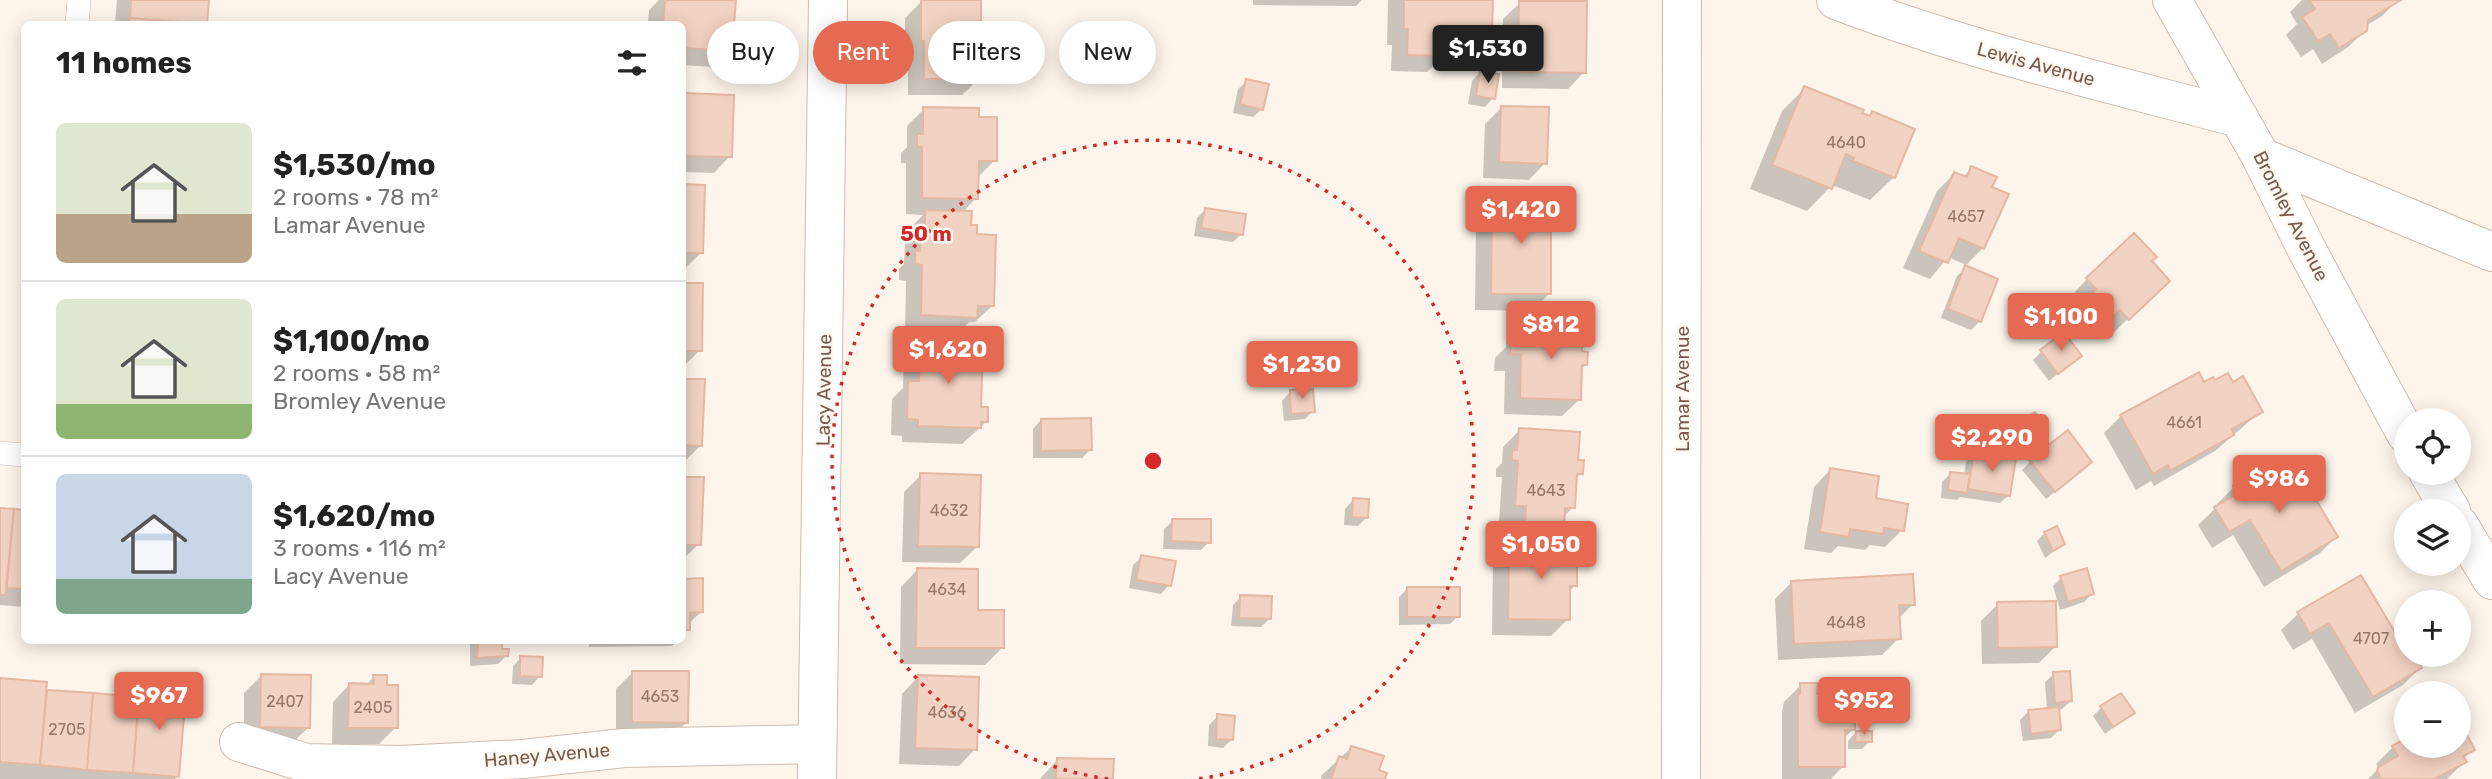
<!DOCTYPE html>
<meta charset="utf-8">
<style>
:root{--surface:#fff;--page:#f2f2f2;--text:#222;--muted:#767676;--line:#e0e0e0;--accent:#e56a51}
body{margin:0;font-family:Rubik,sans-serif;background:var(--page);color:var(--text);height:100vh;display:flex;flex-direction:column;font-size:26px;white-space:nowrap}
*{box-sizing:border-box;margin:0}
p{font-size:23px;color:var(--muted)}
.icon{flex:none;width:38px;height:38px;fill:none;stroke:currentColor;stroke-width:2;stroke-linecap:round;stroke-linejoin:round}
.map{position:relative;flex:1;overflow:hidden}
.drawer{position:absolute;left:21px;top:21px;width:665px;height:623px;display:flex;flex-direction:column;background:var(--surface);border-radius:10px;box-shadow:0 4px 18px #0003}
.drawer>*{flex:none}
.hud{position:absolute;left:707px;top:21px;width:665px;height:63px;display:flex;gap:14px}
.fabs{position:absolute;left:2394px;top:408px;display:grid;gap:14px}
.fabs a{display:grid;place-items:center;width:77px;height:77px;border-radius:50%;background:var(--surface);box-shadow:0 4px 18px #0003;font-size:35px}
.price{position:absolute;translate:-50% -60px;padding:0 16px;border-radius:7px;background:var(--accent);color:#fff;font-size:23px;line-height:46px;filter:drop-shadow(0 2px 4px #0008)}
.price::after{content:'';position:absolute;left:50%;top:42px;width:21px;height:16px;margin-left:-10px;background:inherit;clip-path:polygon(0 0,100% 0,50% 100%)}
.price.active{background:#222;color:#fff}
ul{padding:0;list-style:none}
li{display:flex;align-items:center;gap:21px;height:175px;padding:0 35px}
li+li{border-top:2px solid var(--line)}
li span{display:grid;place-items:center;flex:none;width:196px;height:140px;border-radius:10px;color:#555}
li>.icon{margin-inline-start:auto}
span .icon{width:84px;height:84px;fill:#fffc;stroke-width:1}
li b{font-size:30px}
h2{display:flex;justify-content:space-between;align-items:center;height:84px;padding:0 35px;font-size:30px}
.pill{padding:0 24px;border-radius:32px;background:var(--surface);box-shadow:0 4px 18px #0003;font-size:24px;line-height:63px}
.pill.active{background:var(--accent);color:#fff}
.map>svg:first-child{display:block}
</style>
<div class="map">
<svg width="2492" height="779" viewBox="0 0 2492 779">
<rect width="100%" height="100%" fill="#fdf5eb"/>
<path fill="#0003" d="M117,0h90l-2,24h-90z
M659,0h75l-3,50 -17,17 -32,-2v-41h-34l1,-14z
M1253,0h109l-6,6 -103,-1z
M1388,0h103v29l-17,17 -30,-1v10l-17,17 -36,-1 1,-26h-5z
M2302,0h96l-16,16 -16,10v4l-18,17 -26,17 -9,-15 -12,8 -15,-22 11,-11 -7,-12z
M922,1l57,78 -17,16h-54v-38h-3v-39z
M1520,3l64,69 -16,17 -66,-1 1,-69z
M1096,28l31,23 -8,9h-32v-23z
M1480,72l13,26 -8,9 -17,-3 4,-23z
M1247,81l15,28 -9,8 -20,-4 5,-24z
M1805,88l63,29 4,-4 22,64 -24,23 -38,-15 -25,26 -57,-22 32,-78z
M682,95l48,61 -16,17 -32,-1z
M1502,107l43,56 -16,17 -46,-2 2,-54z
M924,109l53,10 18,41 -17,17 -2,21 -14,15 13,22 17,71 -17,16h-6l-11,12 -53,-2 1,-51 -7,-1v-11l5,-5 1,-22 4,-4v-9l14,-14 -17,-1v-51h-5v-10l6,-6v-21z
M1972,168l18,20 -7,60 -17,17 -18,-8 -18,22 -27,-11 34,-77 17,-17 8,4z
M682,185l19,68 -17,16h-2z
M1493,199l56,95 -17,17 -57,-1 1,-94z
M1205,210l36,24 -8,8 -39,-6 3,-18z
M2150,261l1,36 -40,38 -9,-10 -12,12 -20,-20 11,-11 -10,-10 16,-17z
M1966,268l14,53 -9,9 -30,-12 16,-42z
M682,285l18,65 -17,17h-1z
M1523,324l57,29 6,12 -6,5 -1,30 -17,16 -58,-2 1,-43h-11l1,-13 11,-11v-6z
M921,342l58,67 7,13 -24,22 -60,-2v-6l-11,-1 1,-36 11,-11 1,-29z
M2041,352l38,4 -30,25 -16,-21z
M682,381l19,64 -17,17h-2z
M2214,383l18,2 28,27 -45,39 -61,35 -3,-5 -15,9 -32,-57 17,-17 83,-32z
M1290,392l23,19 -8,8 -21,2 -2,-20z
M1041,420l50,29 -9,9h-49v-29z
M2018,427l26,1 -25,20 -10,-13z
M1520,430l56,31 5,12 -6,6 -2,28 -10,11v8l-17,16 -37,-2 1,-18h-11l3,-45h-6v-8l6,-6 1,-16z
M1974,453l35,42 -9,8 -40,-6 -3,3 -16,-2 1,-16 9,-9 13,2 2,-13z
M2031,461l50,9 -35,29 -24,-29z
M1830,470l44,30 28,30 -17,17 -15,-2 -5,5 -27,-4 -7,7 -27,-4 10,-62z
M921,475l56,72 -17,16 -58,-1 2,-70z
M682,478l17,66 -17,16z
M2234,487h52l50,50 -17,17 -55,33 -31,-52 -21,13 -14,-23 20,-19 -1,-2z
M1353,500l13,18 -8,8 -14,-1 1,-16z
M0,510l24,2v95l-24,-2z
M1173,521l36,21 -8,8 -38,-1 1,-20z
M2045,533l18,11 -18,14 -8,-17z
M1510,546l65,39 -6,7 -1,27 -17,17 -59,-1 1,-72z
M1142,557l27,28 -8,9 -32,-6 4,-23z
M917,570l59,42 26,36 -17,17 -85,-1 1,-77z
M2061,578l31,16 -8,8 -24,8 -7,-24z
M682,581l19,31 -13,12v5l-6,6z
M1792,582l121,22 -15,15 1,19 -17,17 -104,5 -3,-61z
M1408,588l50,28 -8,8 -51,1v-28z
M1241,597l29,21 -9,9 -30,-1 2,-21z
M1998,604l58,42 -17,17 -57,1 -1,-43z
M2298,614l97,23 5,-3 6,11v9l14,14 -17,17 -48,28 -43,-74 -19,11 -12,-20z
M470,640h30v10l7,5 -9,9 -28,2z
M589,640h88l-5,6 -83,1z
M521,658l19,18 -8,9 -20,-1 1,-18z
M633,672l54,50 -17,17 -54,-1v-49z
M2054,674l17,27 -9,8 -5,1 2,20 -8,8 -28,3 -3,-21 9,-9 18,-2 -2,-27z
M261,676l47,52 -17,16h-47v-51z
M374,677l22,50 -17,17h-47l1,-42 16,-17h17z
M918,677l57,72 -16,17 -60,-2 3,-70z
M0,681l45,10 87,7 8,-8 37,86 -2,3h-175z
M1801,685l52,45 -10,9v27l-12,13h-49v-67l2,-10z
M2101,708l31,5 -27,21 -12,-18z
M1218,716l14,23 -9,9 -15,-2 1,-21z
M2459,724l13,26 -9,9 1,3 -17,17h-79l11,-11 -3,-4 17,-17 13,-7v6h53z
M1856,732l14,9 -8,8h-14v-8z
M1351,748l26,23 6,8h-62l1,-4z
M1057,760l55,19h-72z"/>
<path fill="#f2d2c2" stroke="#e5b8a3" stroke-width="2" d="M131,0h78l-2,24 -77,-6z
M665,0h71l-4,51 -50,-3v-24h-19z
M921,0h60v79h-57v-38h-3z
M1404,0h89l-1,29 -46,-1v28l-39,-1 1,-26h-4z
M2309,0h92l-33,20 -1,11 -28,17 -9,-14 -12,7 -16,-24 13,-8z
M1519,1h68l-1,72 -68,-1z
M130,18l77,6h-78z
M1129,26v26h-34v-25z
M1480,71l19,3 -4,25 -19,-3z
M1246,79l23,5 -6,26 -23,-6z
M1804,86l60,24 -2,3 8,3 2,-5 43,18 -20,49 -42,-17 1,-3 -8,-4 -14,35 -60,-24z
M682,93l52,2 -2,62 -50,-1z
M1501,106l48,1 -2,57 -48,-2z
M923,107l56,1v9h18v44h-18l-1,38 -56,-1v-51l-5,-1v-12h6z
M1971,166l26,11 -5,10 17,7 -25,55 -25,-11 -11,25 -29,-12 35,-79 13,5z
M682,184l23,1 -2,68h-21z
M1492,197l59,1v96h-60z
M1205,208l41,6 -3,21 -42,-7z
M925,210l47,1 -1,14h6v9l19,1 -2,71h-16l-1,12 -56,-3 1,-50 -7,-1v-14l5,1 1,-27h4z
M2134,233l23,24 -5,4 18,20 -41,39 -9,-10 -13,11 -21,-22 10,-10 -10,-11z
M1965,265l33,14 -17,43 -33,-13z
M682,283h21l-1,68h-20z
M1522,322l62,3 -2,26 6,1 -1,13h-5l-1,35 -61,-2 1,-43 -11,-1 1,-15 10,1z
M2064,332l18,24 -24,18 -18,-24z
M921,340l62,2 -2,65h7v15h-7v6l-63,-2v-6l-11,-1 1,-38h11z
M2199,372l5,10 9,-5 2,3 13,-7 5,9 10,-6 20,36 -31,17 2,6 -63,35 -3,-5 -15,9 -33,-59z
M682,379h23l-3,67 -20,-1z
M1313,389l2,23 -24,2 -1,-24z
M2035,412l12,16 -19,13 -12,-16z
M1091,418l1,32 -51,1v-32z
M1519,428l61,4 -2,28h6l-1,14h-6l-2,34h-10l-1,18 -39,-2 1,-18h-11l3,-45 -6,-1v-10h5z
M2068,430l24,32 -37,30 -26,-32z
M1974,451l42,7 -6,38 -42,-7z
M2274,461l13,23 15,-8 36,61 -57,34 -31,-51 -21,12 -15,-25 23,-13 -4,-8z
M1830,468l49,8 -3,22 32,6 -4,27 -20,-3 -1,6 -33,-5 -1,8 -29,-5z
M1950,472l20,2 -3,19 -19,-3z
M920,473l61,2 -2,72 -61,-1z
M682,477h22l-3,68h-19z
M1353,498l16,1 -1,19 -16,-1z
M0,508l14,1 -8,86h-6z
M14,509l10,1v79l-18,-1z
M1172,519h39v24l-40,-2z
M2057,526l8,18 -12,7 -9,-19z
M1509,544l63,1v8h5v33h-7v34l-62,-1z
M1141,555l35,6 -5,25 -35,-6z
M917,568l61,1v41h26v38h-88z
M2087,568l7,26 -26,8 -8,-26z
M1913,574l2,31h-16l2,34 -107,5 -3,-63z
M2361,575l35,59 4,-2 6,10v12h8l8,14 -49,29 -44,-74 -19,11 -13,-22z
M703,578v34l-13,1v17h-8v-51z
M1407,587h53v30h-53z
M1240,595l32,1 -1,23 -32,-1z
M2056,601l1,46 -59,1 -1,-46z
M478,640h24v9h7l-1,7 -31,2z
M520,656l23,1 -1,20 -22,-1z
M632,671h57l-1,52 -56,-1z
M2070,671l2,30 -17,2 -2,-31z
M261,674l50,1 -1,53 -50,-1z
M373,675h14v10h11v43h-50l1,-45 25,1z
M918,675l61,2 -2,73 -62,-2z
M0,678l47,4 -7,83 -40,-3z
M1800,683h18l-1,11 37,1 1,35h-10v37h-47v-73h2z
M139,688l47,4 -7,85 -46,-4z
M47,690l46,3 -6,77 -47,-5z
M93,693l46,4 -6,76 -46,-3z
M2121,693l14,20 -22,14 -13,-21z
M2059,707l2,23 -30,4 -3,-24z
M1217,714l18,2 -2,24 -17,-1z
M2459,720l16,30 -12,6 4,6 -32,17h-54l-4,-8 1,-4 20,-11 -6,-10 14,-8v8h53z
M1856,731h16v11h-17z
M1351,746l33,10 -5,14 8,3 -2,6h-54l8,-23 8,3z
M1057,758l57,1 -1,20h-57z"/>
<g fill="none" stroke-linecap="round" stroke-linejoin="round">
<g stroke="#cfbcaf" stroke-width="24">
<path id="lane" d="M77,24l2,-24
M0,453l24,2"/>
</g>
<g stroke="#cfbcaf" stroke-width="40">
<path id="street" d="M1836,0c131,50 268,82 403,118
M2172,0l89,157 46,93 99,184
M2261,157l231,95
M2428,472l23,39
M2459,525l33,55
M239,742l67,21 94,2 123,-6 101,-11 193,-4
M817,779l11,-779
M1681,779l1,-779"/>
</g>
<use href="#lane" stroke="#fff" stroke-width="23"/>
<use href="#street" stroke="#fff" stroke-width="38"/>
</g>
<path fill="none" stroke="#d62828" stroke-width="3.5" stroke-dasharray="3.5 7" d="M1108 779A321 321 0 1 1 1198 779"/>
<g text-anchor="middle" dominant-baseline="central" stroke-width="5" stroke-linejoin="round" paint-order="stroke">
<g font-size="16" fill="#96786a">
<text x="1846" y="142">4640</text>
<text x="1966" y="216">4657</text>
<text x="2184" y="422">4661</text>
<text x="1546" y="490">4643</text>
<text x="949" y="510">4632</text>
<text x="947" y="589">4634</text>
<text x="1846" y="622">4648</text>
<text x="2371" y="638">4707</text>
<text x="660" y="696">4653</text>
<text x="285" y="701">2407</text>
<text x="373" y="707">2405</text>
<text x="947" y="712">4636</text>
<text x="67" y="729">2705</text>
</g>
<g font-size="19" fill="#785a4d" stroke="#fff9f2">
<text transform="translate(2036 64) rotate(15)">Lewis Avenue</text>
<text transform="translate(2291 216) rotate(63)">Bromley Avenue</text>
<text transform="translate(1682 389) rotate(-90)">Lamar Avenue</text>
<text transform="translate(824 390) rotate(-89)">Lacy Avenue</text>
<text transform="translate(547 755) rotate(-5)">Haney Avenue</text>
</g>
</g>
<circle cx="1153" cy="461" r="10" fill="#d62828" stroke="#fff9f2" stroke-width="3.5"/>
<g font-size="21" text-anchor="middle" font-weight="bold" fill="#d62828" stroke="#fff9f2" stroke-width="5" stroke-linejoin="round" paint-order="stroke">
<text x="926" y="241">50 m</text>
</g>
</svg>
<div class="fabs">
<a><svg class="icon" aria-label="locate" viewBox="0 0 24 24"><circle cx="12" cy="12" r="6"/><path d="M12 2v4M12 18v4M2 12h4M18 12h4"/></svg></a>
<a><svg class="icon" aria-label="layers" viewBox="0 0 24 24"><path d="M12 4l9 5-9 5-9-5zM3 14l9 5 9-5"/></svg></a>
<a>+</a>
<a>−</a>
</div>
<b class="price active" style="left:1488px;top:85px">$1,530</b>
<b class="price" style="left:1521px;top:246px">$1,420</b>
<b class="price" style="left:2061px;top:353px">$1,100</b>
<b class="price" style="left:1551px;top:361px">$812</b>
<b class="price" style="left:948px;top:386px">$1,620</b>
<b class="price" style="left:1302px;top:401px">$1,230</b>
<b class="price" style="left:1992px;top:474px">$2,290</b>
<b class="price" style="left:2279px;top:515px">$986</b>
<b class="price" style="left:1541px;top:581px">$1,050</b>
<b class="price" style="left:159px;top:732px">$967</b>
<b class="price" style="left:1864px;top:737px">$952</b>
<div class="hud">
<a class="pill">Buy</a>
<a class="pill active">Rent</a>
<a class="pill">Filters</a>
<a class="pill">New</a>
</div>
<section class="drawer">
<h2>11 homes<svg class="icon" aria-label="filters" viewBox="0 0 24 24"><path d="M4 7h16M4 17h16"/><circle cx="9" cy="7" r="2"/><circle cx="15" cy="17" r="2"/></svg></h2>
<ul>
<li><span style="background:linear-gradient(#dfe7d0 65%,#b9a48a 0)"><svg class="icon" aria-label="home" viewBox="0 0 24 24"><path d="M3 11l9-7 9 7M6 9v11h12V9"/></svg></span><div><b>$1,530/mo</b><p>2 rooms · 78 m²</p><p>Lamar Avenue</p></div></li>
<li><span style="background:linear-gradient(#dfe7d0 75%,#8fb573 0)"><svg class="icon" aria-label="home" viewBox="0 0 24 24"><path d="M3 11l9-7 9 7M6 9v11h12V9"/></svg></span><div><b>$1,100/mo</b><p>2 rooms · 58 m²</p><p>Bromley Avenue</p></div></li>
<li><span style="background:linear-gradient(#c9d6e8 75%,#7fa58c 0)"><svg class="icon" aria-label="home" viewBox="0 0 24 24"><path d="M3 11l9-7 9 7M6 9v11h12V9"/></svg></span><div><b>$1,620/mo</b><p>3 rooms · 116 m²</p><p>Lacy Avenue</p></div></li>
</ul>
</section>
</div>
